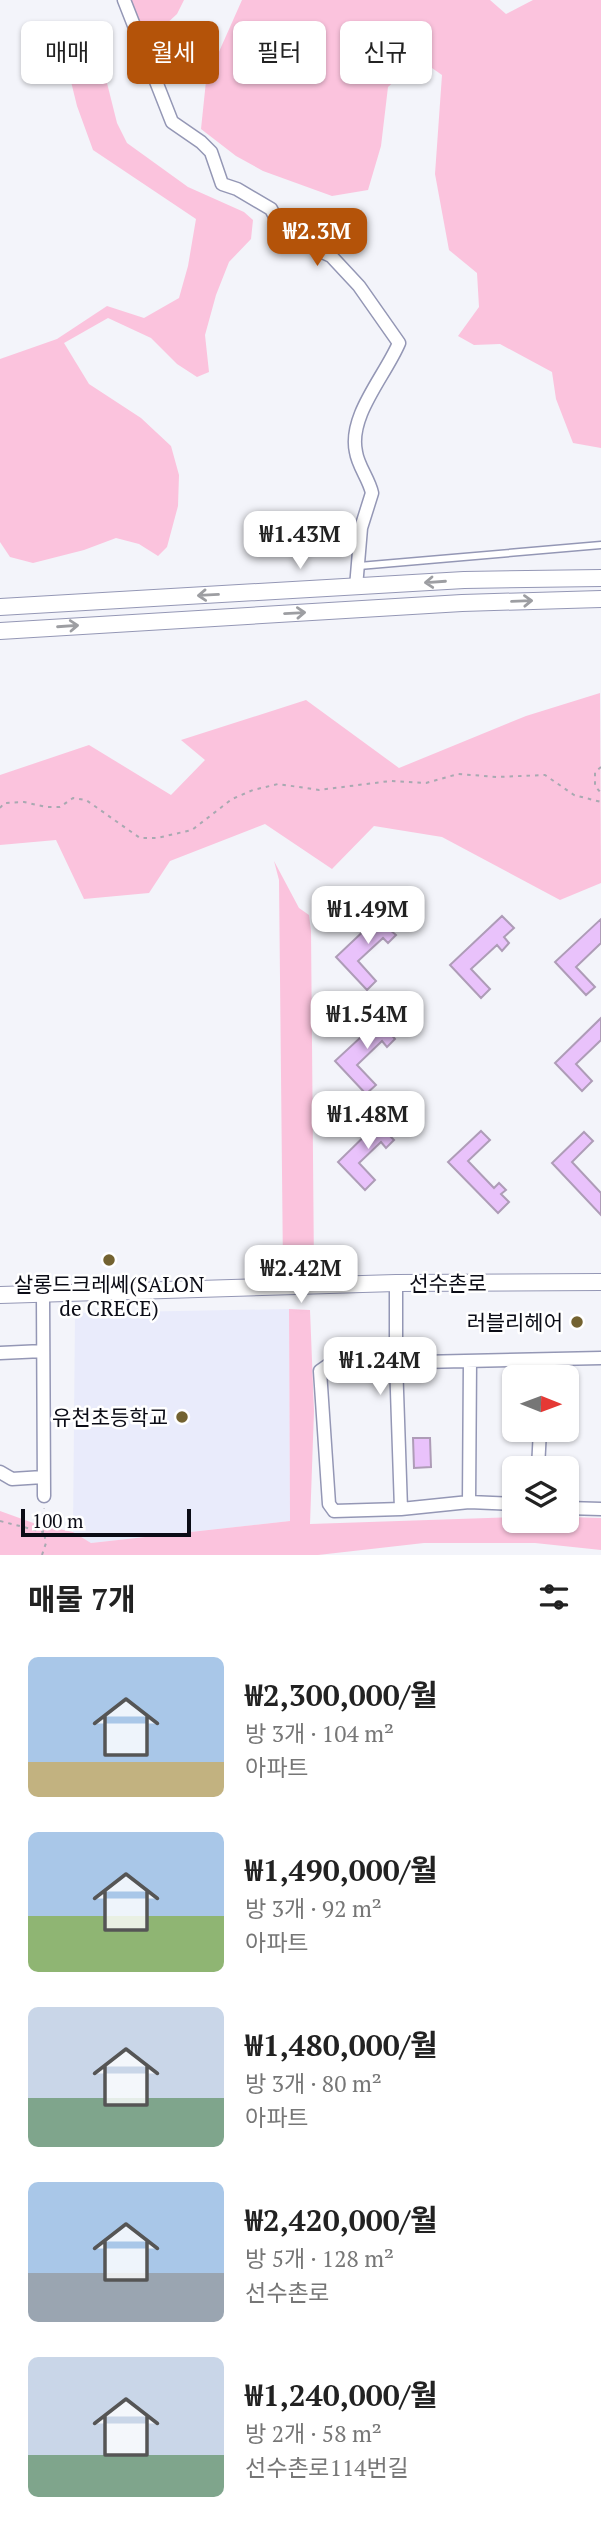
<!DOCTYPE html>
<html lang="ko">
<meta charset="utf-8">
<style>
:root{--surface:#fff;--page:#f2f2f2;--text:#222;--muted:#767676;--accent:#b45309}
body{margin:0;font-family:"PT Serif","Noto Sans KR",serif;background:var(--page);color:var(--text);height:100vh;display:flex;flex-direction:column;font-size:26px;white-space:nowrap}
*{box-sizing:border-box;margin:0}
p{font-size:23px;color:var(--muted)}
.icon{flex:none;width:38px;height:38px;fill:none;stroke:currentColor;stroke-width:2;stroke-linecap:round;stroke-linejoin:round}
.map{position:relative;height:1555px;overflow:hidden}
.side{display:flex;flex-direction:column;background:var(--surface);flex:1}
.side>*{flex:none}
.guide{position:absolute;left:21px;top:21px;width:560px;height:63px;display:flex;gap:14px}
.needle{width:46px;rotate:91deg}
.tools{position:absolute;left:502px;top:1365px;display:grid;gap:14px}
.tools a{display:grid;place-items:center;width:77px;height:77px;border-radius:10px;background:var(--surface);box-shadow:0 2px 5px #0004;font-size:35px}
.scale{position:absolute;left:21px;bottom:18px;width:170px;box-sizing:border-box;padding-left:7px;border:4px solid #0b0c16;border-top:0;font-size:19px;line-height:24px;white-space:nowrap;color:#0b0c16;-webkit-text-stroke:5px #fff;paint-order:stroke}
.price{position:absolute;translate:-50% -60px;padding:0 16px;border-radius:14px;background:#fff;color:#222;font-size:23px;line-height:46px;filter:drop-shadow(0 2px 4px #0008)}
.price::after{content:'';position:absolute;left:50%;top:42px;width:21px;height:16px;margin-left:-10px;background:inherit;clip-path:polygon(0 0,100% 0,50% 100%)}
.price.on{background:var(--accent);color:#fff}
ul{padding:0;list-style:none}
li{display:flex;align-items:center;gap:21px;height:175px;padding:0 28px}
li span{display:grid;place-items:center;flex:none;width:196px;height:140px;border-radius:10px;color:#555}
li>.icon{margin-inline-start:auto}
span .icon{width:84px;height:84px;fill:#fffc;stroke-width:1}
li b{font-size:30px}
h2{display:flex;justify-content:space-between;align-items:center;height:84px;padding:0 28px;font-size:30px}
.pill{padding:0 24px;border-radius:10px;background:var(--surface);box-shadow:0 2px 5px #0004;font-size:24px;line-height:63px}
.pill.on{background:var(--accent);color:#fff}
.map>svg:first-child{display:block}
</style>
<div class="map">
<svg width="601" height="1555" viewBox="0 0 601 1555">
<rect width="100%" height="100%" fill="#f3f4fa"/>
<path fill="#e9ebfb" d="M289,1309l1,212 -199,22 -18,-11 2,-219z"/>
<path fill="#fbc3dd" d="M127,0h57l-7,14 -26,24 -18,-15z
M242,0h248l16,14 27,-14h68v448l-28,-5 -17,-44 -4,-27 -52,-28 -26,1 -16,-9 21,-29 -2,-34 -28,-23 -14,-76 7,-99 -23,-16 -31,28 -7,59 -13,44 -36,6 -69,-25 -27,-15 -35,-27 5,-48z
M62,45l26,7 18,27 11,44 10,20 61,44 56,25 9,8 -2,19 -22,23 -13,33 -11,40 4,37 -12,5 -20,-13 -26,-26 -43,-20 -44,25 25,41 52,34 30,28 8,29 -1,31 -11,41 -9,9 -19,-12 -23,-6 -32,12 -51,13 -23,-6 -10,-15v-183l57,-20 50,-33 37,12 35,-20 9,-32 8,-47 -103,-69 -16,-44z
M600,693l1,190 -41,17 -118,-63 -68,-11 -42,43 -67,-45 -95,37 -21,32 -65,6 -28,-59 -56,5v-70l89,-30 82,50 34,-35 -24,-20 125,-40 93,68 127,-52z
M274,861l25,47 10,7 2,16 3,338h-31l-4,-389z
M289,1309l21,1 4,101 -4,113 204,-7v4h53v-4l34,1v32l-66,-7h-111l-106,12h-318v-44l36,13 37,8 18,11 199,-22z"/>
<path fill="#e9c2fb" stroke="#ae9cb7" stroke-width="2" d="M388,908l12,12 -10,10 6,5 -8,8 -5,-5 -25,23 18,20 -9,9 -31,-33z
M502,916l12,12 -10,9 5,6 -7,8 -5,-6 -26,24 19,20 -9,9 -31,-33z
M601,919v24l-25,24 19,20 -9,8 -31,-33z
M388,1012l11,12 -9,9 5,6 -8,8 -5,-6 -25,24 19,20 -10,9 -31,-33z
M601,1018v22l-25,24 16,17 -10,10 -27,-28z
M387,1114l11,11 -9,10 5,5 -8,8 -5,-6 -22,21 16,17 -10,10 -27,-28z
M481,1131l9,9 -22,21 26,27 5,-5 7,7 -5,4 8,8 -11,11 -50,-51z
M584,1132l9,9 -21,21 29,31v22l-49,-52z
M413,1438h17l1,29 -17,1z"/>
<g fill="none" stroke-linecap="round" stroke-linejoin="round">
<g stroke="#9497b5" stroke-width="9">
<path id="service" d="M359,566l242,-21"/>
</g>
<g stroke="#9497b5" stroke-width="15">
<path id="minor" d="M124,0l48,122 29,20 10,10 11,32 15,5 34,20 13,25 47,22 28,30 40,57c-14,33 -51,73 -43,109 2,14 13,27 16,41l-11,35 -5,59
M396,1283v79l5,147
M43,1295l1,201
M0,1353l43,-2
M542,1377v-17
M538,1468l2,-38
M0,1472l12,7 31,-2
M469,1502l1,-141
M514,1504l-45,-2 -68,7 -67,2 -5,-7 -9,-133 10,-7 271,-6
M567,1508l34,1"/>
</g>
<g stroke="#9497b5" stroke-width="18">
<path id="tertiary" d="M0,607l464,-27 137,-2
M0,631l462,-28 139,-4
M0,1295l396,-12 205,-1"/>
</g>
<path stroke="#a8a9b1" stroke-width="2" stroke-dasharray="3.5 5" stroke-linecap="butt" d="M601,767l-6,5v14l6,7
M0,808l4,-5 20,-1 22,5h14l13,-9 13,2 54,38h17l35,-8 40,-31 21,-9 25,-6 41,6 71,-9 36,2 32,-9 39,3 48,-2 29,20 27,7
M0,1521l43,11 1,-24
M42,1555l4,-12 -2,-10"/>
<use href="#service" stroke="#fff" stroke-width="6"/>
<use href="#minor" stroke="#fff" stroke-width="12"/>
<use href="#tertiary" stroke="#fff" stroke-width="16"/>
</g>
<defs><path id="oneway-shaft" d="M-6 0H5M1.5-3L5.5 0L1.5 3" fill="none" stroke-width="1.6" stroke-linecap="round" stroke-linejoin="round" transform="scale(1.75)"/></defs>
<g stroke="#9d9ea2">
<use href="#oneway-shaft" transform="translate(435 582) rotate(176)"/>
<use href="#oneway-shaft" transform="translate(208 595) rotate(177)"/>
<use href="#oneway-shaft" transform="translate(522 601) rotate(-2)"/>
<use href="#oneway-shaft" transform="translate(295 613) rotate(-3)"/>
<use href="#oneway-shaft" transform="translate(68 626) rotate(-4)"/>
</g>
<g fill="#736230" stroke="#fff" stroke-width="2.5">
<circle cx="109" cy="1260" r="7"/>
<circle cx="577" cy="1322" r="7"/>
<circle cx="182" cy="1417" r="7"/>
</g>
<g text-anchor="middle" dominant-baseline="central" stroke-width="5" stroke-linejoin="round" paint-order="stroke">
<g font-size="21" fill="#0b0c16" stroke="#fff">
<text x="448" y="1283">선수촌로</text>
</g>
<g font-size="21" fill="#0b0c16" stroke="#fff" text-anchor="end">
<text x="109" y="1284" text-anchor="middle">살롱드크레쎄(SALON<tspan x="109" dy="24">de CRECE)</tspan></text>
<text x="563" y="1322">러블리헤어</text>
<text x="168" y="1417">유천초등학교</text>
</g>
</g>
</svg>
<div class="tools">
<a><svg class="needle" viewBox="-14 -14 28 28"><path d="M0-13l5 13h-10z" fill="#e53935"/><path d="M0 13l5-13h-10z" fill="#767676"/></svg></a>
<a><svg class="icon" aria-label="layers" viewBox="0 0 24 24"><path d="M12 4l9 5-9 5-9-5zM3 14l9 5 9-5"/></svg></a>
</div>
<div class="scale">100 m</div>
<b class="price on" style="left:317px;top:268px">₩2.3M</b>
<b class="price" style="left:300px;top:571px">₩1.43M</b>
<b class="price" style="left:368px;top:946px">₩1.49M</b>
<b class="price" style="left:367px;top:1051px">₩1.54M</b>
<b class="price" style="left:368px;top:1151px">₩1.48M</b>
<b class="price" style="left:301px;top:1305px">₩2.42M</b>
<b class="price" style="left:380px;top:1397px">₩1.24M</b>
<div class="guide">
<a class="pill">매매</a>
<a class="pill on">월세</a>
<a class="pill">필터</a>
<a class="pill">신규</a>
</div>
</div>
<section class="side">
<h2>매물 7개<svg class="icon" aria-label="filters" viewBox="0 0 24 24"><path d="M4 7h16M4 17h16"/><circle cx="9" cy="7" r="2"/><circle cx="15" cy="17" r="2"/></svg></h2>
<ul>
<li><span style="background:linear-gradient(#a9c7e8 75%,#c2b280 0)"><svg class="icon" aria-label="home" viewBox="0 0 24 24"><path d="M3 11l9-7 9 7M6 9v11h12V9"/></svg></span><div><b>₩2,300,000/월</b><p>방 3개 · 104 m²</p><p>아파트</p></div></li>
<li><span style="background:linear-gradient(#a9c7e8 60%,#8fb573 0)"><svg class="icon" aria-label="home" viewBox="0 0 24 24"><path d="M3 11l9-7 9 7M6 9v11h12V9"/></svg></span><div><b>₩1,490,000/월</b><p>방 3개 · 92 m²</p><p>아파트</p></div></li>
<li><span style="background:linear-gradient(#c9d6e8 65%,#7fa58c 0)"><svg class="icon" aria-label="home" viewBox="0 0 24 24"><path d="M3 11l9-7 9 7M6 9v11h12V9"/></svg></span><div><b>₩1,480,000/월</b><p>방 3개 · 80 m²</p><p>아파트</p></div></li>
<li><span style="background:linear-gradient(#a9c7e8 65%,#9aa5b1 0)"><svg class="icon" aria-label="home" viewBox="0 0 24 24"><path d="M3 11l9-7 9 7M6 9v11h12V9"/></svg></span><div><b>₩2,420,000/월</b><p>방 5개 · 128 m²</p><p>선수촌로</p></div></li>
<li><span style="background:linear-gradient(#c9d6e8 70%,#7fa58c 0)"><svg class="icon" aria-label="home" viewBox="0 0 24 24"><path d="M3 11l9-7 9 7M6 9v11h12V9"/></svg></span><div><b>₩1,240,000/월</b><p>방 2개 · 58 m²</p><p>선수촌로114번길</p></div></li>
</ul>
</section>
